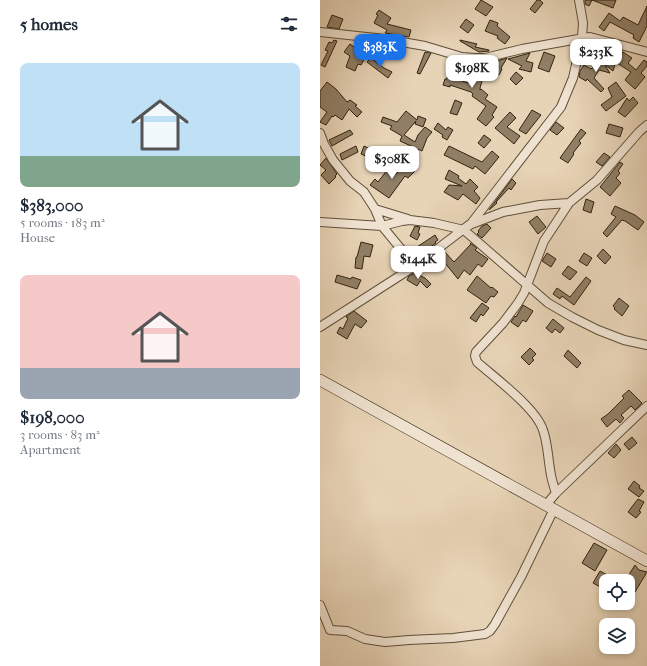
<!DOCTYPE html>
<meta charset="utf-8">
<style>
:root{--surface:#fff;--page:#f2f2f3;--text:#1f2937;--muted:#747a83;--accent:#1a73e8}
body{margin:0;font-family:"IM FELL French Canon",serif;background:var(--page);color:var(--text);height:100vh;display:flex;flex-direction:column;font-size:15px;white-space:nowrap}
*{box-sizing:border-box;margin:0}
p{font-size:13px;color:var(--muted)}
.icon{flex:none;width:22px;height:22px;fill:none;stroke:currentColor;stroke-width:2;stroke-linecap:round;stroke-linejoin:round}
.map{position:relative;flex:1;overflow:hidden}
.details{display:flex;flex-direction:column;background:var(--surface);width:320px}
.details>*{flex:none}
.controls{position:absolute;left:279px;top:574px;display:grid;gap:8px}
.controls a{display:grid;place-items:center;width:36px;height:36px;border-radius:8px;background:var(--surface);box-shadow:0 2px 6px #0003;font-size:20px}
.price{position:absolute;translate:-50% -34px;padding:0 9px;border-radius:8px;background:#fff;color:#222;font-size:13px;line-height:26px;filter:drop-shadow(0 1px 2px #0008)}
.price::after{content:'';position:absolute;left:50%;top:24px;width:12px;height:9px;margin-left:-6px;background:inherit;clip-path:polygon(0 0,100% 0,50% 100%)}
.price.current{background:var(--accent);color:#fff}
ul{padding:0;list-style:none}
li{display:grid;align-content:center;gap:8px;height:212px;padding:0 20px}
li span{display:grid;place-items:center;height:124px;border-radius:8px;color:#555}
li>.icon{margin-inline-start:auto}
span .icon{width:72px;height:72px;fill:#fffc;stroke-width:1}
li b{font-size:17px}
h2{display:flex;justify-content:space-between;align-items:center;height:48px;padding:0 20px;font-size:17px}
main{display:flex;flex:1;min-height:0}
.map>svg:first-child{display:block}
</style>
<main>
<section class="details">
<h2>5 homes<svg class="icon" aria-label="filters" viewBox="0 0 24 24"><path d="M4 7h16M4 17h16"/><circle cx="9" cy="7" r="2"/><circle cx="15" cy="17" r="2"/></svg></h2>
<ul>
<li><span style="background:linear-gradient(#bfe0f5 75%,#7fa58c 0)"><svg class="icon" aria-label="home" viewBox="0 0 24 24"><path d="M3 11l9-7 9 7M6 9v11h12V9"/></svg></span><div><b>$383,000</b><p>5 rooms · 183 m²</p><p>House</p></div></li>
<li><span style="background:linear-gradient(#f6c9c9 75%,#9aa5b1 0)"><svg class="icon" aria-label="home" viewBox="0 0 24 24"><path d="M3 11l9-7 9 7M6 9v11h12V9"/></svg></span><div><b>$198,000</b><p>3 rooms · 83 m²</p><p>Apartment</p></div></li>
</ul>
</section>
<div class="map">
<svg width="327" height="666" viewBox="0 0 327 666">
<rect width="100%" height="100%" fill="#e7d3b6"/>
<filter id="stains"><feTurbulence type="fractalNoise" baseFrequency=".005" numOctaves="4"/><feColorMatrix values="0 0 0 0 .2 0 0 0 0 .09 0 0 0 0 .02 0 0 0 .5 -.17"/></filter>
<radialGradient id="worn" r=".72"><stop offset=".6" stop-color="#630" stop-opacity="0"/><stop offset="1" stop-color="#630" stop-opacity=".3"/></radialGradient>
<path fill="#907f66" stroke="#322310" d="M161,0l12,7 -7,9 -11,-7z
M217,0h3l3,3 -8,10 -5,-4z
M265,0h31l-3,8 -21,-8 -3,6 -4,-2z
M327,6v20l-8,16 -6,-4 1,-3 -24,-13 -6,9 -5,-4 10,-14 11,8 3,-4 15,8z
M59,10l12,8 -4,6 24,6 -2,7 -24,-4 2,-3 -13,-7 4,-8 -2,-1z
M12,15l11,4 -4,10 -12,-2z
M146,19l8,6 -6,8 -8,-6z
M170,20l8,3 -1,3 13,11 -5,7 -8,-6 1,-2 -13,-5z
M14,40l3,1 -12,26 -4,-2 7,-14 -3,-1 4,-8 3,1z
M140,40l17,4 -2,3 14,3v1l-10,1 -19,-11z
M30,44l10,7 -3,4 8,3 -4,7 -3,-1 -3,7 -9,-4 4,-11 -6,-4z
M105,52l6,1 -11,21 -3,-1z
M224,52l11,4 -6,16 -11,-4z
M303,52l9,6 -4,5 8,7 8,-10 3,2v4l-6,7 4,4 -10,12 -10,-9 6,-8 -14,-9z
M210,53l-4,8 7,2 -2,9 -12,-3 3,-3 -14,-7z
M51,58l13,10 8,4 -4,6 -21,-16z
M187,58l-6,10 1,1 -3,6 -8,-4 6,-10z
M278,59l17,5 -2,7 -9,-7 6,9 -11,-3 -5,8 10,11 -3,3 -14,-13 -1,2 -7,-4 1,-6 4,-6 7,4 9,-8z
M130,63l12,1 -3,16 9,3 8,-16 9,4 -5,17v2l1,-1 7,6 -3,4 12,8 -5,8 2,2 -8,9 -9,-7 9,-13 -14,-10 1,-2 -2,-2 -21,-7v2l-7,-2 2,-6h2z
M196,72l7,6 -7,7 -6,-6z
M7,82l9,7 11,13 3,-2 7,5 -2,1 7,6 -5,5 -8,-8 -7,11 -7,-5 -2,2 -1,-1 -6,9 -6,-3 7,-10 -7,-5v-16z
M296,82l10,14 -20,15 -5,-6 11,-8 -4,-9z
M313,97l5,6 -13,14 -7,-5 9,-14 2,3z
M135,100l7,3 -5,12 -7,-2z
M212,110l9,5 -15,19 -7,-4z
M86,111l11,9 1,-4 8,3 -3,8 -8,-3 1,-3 -12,14 11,7 3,-7 7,-8 7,5 -5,6 -5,13 -22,-10 2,-5 -12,-7 2,-3 -11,-4 2,-5 14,5z
M190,112l6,6 -9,9 13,9 -6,8 -19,-16z
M236,122l8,6 -7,7 -7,-5z
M118,123l8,7 2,-3 5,3 -6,10 -5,-3 1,-2 -9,-6z
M289,124l14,4 -3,9 -14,-4z
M261,129l5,4 -7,8 2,2 -8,10 1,1 -6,9 -8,-5z
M30,130l3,4 -21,12 -3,-6z
M164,135l7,5 -7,8 -6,-5z
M36,146l2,6 -16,8 -2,-6z
M44,146l12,6 -3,7 -12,-5z
M129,146l33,16 10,-11 7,6 -14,17 -10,-8 -2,3 -29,-14z
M284,153l6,4 -8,9 -6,-4z
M6,158l11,16 -2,2 1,1 -7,7 -8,-9 5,-5 -6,-5z
M300,162l3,2 -5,7 2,2 -4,5 5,5 -11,13 -10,-9z
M86,163l9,8 -7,7 -3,-2 -16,22 -19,-13 5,-6 3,3 10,-13 8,5z
M129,170l10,6 -1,2 8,6 4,-5 8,8 -4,4 6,7 -4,6 -13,-10 -5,6 -14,-8 5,-7 13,1 -17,-7z
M192,179l4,4 -5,7 -2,-2 -13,14 1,1 -8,7z
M266,199l8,3 -3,11 -8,-3z
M295,206l20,9 9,7 -6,8 -13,-9 -3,-1 -15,17 -4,-4 13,-16 -5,-3z
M217,216l9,11 -8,7 -9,-12z
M167,224l4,4 -9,10 -5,-4 2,-2 -1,-1 4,-5z
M95,226l5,1 -2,6 2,1 -3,6 -7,-4z
M115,235l3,5 -3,2 1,1 -11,8 1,-3 -9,6 -3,-5z
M41,242l12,3 -3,12 -6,-1 -2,13 -7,-1 1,-11h1z
M150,243l7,5 -2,2 13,9 -6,8 -4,-3 -8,11 -6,-5 -6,9 -13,-16 -6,5 -7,-8 12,-9 10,11 17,-18z
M283,249l8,8 -6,7 -8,-8z
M227,253l9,6 -5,8 -9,-6z
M264,253l8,5 -5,8 -8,-5z
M248,266l9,6 -7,8 -8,-6z
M95,273l10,5 6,6 -4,4 -7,-7 -3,5 -10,-6 2,-4z
M17,275l14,4 1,-2 9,3 -4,9 -22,-7z
M157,276l14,12 1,-1 6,5 -4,5 -3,-1 -5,7 -19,-13z
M266,277l5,4 -17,24 -12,-9 -2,3 -7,-5 4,-6 13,9z
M299,298l10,8 -7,10 -8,-7 1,-1 -2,-2z
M162,303l7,5 -6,8 -2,-2 -5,8 -6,-4z
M203,305l10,6 -7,11 -3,-2 -5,7 -7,-5 4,-6 1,1z
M34,311l13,10 -6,7 -6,-4 -8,15 -10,-6 3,-6 3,2 5,-11 -2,-1 1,-1z
M233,319l11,9 -4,5 -5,-4 -3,4 -6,-5z
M210,348l6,6 -4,4 2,2 -5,5 -8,-8z
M248,350l13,13 -4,5 -13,-12z
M309,390l13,13 -7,7 -4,-4 -10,9 3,3 -4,5 -4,-4 -9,8 -6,-8 7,-5 16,-16 -2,-2z
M312,437l5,6 -8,7 -5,-6z
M296,444l5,6 -7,8 -6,-5z
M314,481l6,5 -1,2 5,3 -5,6 -11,-8z
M318,499l6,3 -5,9 2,1 -5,6 -8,-6z
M274,543l13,7 -12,21 -13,-8z
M315,565l4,5 8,2 -12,20 -7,-2v-9h-3z
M280,571l18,10h-12v9l-13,-7z"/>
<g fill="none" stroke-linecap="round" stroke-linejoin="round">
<g stroke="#5f4f3a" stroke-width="10">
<path id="street" d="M0,32l65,7 40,7 37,11 13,1h10l37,-9 68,-12 57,15
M0,133l4,11 9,16 17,21 14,11 11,17 7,17 33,40
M55,209l33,10
M0,222l62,4 20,-5 8,-1 24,3 30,7 84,73 24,14 26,13 26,10 23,5
M150,225l91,-118 12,-29 9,-40 1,-15 -4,-23
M0,327l95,-61 54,-41 34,-13 37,-7 29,-2 28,-23 42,-48 8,-7
M236,493c-2,-6 -4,-12 -5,-18 -3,-15 -3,-31 -8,-45 -7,-22 -48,-52 -66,-68l-2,-6 1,-4 27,-29 15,-20 6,-10 20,-52 25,-38
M226,505l10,-12 91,-87
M0,605l10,25 17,1 18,8 20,3 24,-2 44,-2 32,-4 5,-3 5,-7 26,-47 33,-68"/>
</g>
<g stroke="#322310" stroke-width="12">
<path id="secondary" d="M0,380l327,181"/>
</g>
<use href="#street" stroke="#efe2d0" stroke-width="8"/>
<use href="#secondary" stroke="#efe2d0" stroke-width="11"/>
</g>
<rect width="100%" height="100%" filter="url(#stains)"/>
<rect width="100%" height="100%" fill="url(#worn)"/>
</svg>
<div class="controls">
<a><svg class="icon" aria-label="locate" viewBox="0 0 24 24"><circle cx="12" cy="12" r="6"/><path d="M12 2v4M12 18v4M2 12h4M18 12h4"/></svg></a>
<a><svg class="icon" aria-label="layers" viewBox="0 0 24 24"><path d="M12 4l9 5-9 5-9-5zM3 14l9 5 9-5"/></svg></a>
</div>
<b class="price current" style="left:60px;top:68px">$383K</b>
<b class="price" style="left:276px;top:73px">$233K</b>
<b class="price" style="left:152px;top:89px">$198K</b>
<b class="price" style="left:72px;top:180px">$308K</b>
<b class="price" style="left:98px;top:280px">$144K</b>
</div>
</main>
